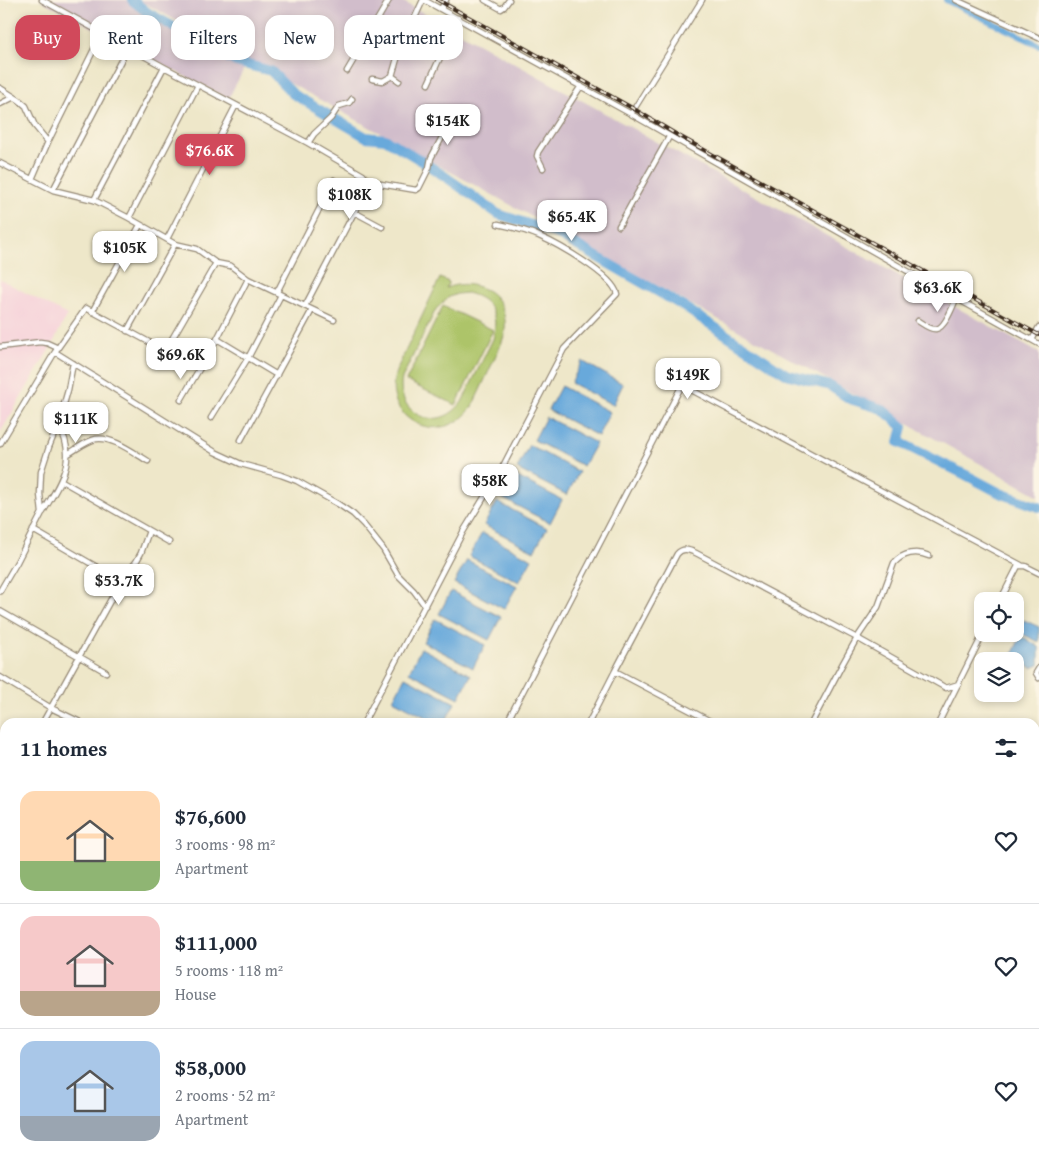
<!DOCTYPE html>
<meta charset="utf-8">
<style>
:root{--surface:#fff;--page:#f6f6f7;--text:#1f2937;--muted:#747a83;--line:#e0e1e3;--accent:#d1495b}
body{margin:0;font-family:"Gentium Book Plus",serif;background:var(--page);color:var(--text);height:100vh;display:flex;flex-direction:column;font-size:19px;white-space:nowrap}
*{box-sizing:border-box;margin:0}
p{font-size:16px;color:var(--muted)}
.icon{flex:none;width:28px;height:28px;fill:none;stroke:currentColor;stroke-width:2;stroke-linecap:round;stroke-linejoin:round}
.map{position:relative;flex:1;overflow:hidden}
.details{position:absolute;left:0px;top:718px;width:1040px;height:446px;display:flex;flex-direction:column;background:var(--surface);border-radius:15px 15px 0 0;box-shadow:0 2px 8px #0003}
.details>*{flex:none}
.guide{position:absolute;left:15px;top:15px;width:500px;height:45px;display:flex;gap:10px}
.controls{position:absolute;left:974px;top:592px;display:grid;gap:10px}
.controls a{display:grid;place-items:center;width:50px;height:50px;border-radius:10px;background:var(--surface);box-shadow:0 2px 8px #0003;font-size:25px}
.price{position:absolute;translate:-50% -42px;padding:0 11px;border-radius:10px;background:#fff;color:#222;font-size:16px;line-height:32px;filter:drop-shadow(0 1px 2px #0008)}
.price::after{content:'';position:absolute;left:50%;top:30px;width:15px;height:11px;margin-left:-8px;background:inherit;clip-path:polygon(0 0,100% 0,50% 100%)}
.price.current{background:var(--accent);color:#fff}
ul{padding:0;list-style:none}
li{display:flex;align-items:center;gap:15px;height:125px;padding:0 20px}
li+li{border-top:1px solid var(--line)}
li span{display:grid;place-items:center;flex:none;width:140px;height:100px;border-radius:15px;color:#555}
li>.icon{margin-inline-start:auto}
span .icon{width:60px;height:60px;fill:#fffc;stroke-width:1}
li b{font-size:21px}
h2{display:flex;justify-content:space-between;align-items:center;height:60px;padding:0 20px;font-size:21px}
.tag{padding:0 18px;border-radius:15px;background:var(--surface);box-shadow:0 2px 8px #0003;font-size:18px;line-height:45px}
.tag.current{background:var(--accent);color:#fff}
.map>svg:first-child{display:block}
</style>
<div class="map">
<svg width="1039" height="1163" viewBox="0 0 1039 1163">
<rect width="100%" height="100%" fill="#fcf5e5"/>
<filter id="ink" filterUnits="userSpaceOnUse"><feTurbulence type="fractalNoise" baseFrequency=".02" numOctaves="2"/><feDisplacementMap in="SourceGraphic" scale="10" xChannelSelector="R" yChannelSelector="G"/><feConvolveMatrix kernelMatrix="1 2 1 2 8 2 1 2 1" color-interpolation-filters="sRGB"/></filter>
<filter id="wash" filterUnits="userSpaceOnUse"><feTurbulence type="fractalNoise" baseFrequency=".0096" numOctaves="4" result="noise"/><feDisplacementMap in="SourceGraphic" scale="20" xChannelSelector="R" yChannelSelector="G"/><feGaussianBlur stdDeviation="1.12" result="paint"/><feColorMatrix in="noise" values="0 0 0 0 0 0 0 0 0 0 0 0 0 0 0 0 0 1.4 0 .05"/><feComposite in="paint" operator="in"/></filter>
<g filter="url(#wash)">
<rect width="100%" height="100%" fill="#eee7c9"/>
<path fill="#f5cfd9" d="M0,279l67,36 -15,30 -52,88z"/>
<path fill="#d1bdcb" d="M40,0h91l113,69 -16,30z
M139,0h261l639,353v143z"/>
<path fill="#adc469" stroke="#747744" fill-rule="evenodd" d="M440,278l9,4 -3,6c13,-5 25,-5 38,1 15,6 23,25 21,41 -1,11 -8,22 -12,32 -7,15 -14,30 -21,45 -31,44 -95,11 -75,-38zM467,293c24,6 32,22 26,46l-31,63c-24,33 -67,12 -60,-24l34,-69 13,-12 8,-3z
M443,306l50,24 -37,75 -50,-24z"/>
<path fill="#68a9db" stroke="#526a7c" d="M582,361l41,23 -10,21 -42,-22z
M561,386l49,26 -12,24 -50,-26z
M546,417l50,26 -13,23 -49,-26z
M529,445l50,27 -12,23 -50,-26z
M512,474l50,26 -12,23 -50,-26z
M497,502l50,26 -13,23 -50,-26z
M482,533l50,26 -13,23 -50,-26z
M467,560l50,26 -13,23 -50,-26z
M451,591l50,26 -12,23 -50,-26z
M435,619l50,26 -12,23 -50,-26z
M1024,620l15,7v15l-21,-10z
M1020,638h5l14,9v18l-7,3 -11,-6 -9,-7z
M421,648l50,27 -12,23 -50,-26z
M405,677l50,26 -10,19h-10l-42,-22z"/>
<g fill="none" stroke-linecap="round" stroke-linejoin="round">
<path stroke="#68a9db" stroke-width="6" d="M946,0l93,45"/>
<path stroke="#68a9db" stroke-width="10" d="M132,0l15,12 89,50 35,9 22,23 73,43 19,2 32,19 26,17 55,39 57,19 126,72 105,69 44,12 20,13 32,10 21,18 -4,15 67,33 34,18 39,14"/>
</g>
</g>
<g filter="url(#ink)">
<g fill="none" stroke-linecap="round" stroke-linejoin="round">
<g stroke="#948874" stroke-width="7">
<path id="street" d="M42,0l122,67 144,76 55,32 6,7 -1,4 -63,120
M424,0l207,114 303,172 105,58
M485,0l16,9 3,-2 5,-7
M956,0l83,38
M441,9l5,-9
M347,71l42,-71
M372,79l11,2 9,-5
M399,81l-7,-5 7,-24 24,-52
M428,84l30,-66
M0,88l19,12 7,6 9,20 13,16
M0,104l14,-7
M631,114l71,-114
M308,143l6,-9 17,-16 8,-12 10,-3 3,-4
M0,163l53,27 41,10 35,18 46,26 22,5 19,14 15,3 17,13 86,41
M543,168l-6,-12 1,-4 43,-66
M32,179l16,-37 54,-109
M369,182l47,8 3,-2 10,-20 2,-10 17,-32
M53,190l75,-143
M326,197l56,30
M94,200l70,-133
M129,218l69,-133
M619,226l50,-89
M167,239l69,-134
M277,292l57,-112
M92,312l48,-87
M918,321c5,3 12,9 18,8 9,-1 17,-23 20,-30
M127,331l48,-87
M217,339l60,36
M1032,340l7,-13
M0,347l40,-5 7,1 11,5
M165,351l51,-88
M55,352l160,100 26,12 40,11 16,6 41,23 15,10 11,11 19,24 15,26 16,16 11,15
M181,400l36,-61 31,-60
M211,418l37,-60 33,-63
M241,440l71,-130
M0,444l55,-92 31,-44 113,61
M68,454c9,-5 18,-13 28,-15 16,-3 38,14 52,22
M62,481l107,61
M43,512c17,-29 36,-54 15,-87
M33,530l88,51c-26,47 -52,94 -78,141
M929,556c-13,-6 -26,-3 -35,7l-16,44 -21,31 89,50 13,-4
M121,581l15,-19 5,-9 8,-22
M0,591l17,-29 25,-49 -2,-19 1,-22 8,-25 9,-22 10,-35 5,-27
M1000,601l18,-35h7l14,7
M0,611l106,61
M1039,668l-3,5 3,5
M0,677l51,31 29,14
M364,722l99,-190 39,-64 62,-119 53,-55c-4,-19 -60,-50 -78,-58 -13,-6 -27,-9 -41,-12
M507,722l175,-337 339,180
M589,722l26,-51
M712,722l-97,-51 62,-117c6,-7 12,-4 19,-1l161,85
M812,722l31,-59 14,-25h2
M939,722l44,-88
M1035,748l4,3
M0,751l5,3
M1035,771l4,-6
M0,800l5,3
M1035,884l4,-8
M0,926l5,-13
M1035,956l4,2
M0,976l5,-9
M1035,1055l4,-8
M0,1078l5,1
M1035,1144l4,2
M0,1153l5,3
M10,1159l8,4
M746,1159l8,4
M900,1159l7,4
M64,1163l2,-4
M276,1163l3,-4
M581,1163l2,-4
M715,1163l2,-4"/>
</g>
<use href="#street" stroke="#fff" stroke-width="4.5"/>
<g stroke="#3b2a1e" stroke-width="4">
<path id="rail" d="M438,0l196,109 45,27 360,199"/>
</g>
<use href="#rail" stroke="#fcf5e5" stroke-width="2" stroke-dasharray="5.5" stroke-linecap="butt"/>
</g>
</g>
</svg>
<div class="controls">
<a><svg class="icon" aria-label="locate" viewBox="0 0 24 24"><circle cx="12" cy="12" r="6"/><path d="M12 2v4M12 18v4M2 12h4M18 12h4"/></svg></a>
<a><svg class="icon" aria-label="layers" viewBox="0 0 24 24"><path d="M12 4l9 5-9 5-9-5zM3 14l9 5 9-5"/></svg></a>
</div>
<b class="price" style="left:448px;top:146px">$154K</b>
<b class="price current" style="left:210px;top:176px">$76.6K</b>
<b class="price" style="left:350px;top:220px">$108K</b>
<b class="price" style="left:572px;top:242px">$65.4K</b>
<b class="price" style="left:125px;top:273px">$105K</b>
<b class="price" style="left:938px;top:313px">$63.6K</b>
<b class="price" style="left:181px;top:380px">$69.6K</b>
<b class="price" style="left:688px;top:400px">$149K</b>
<b class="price" style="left:76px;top:444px">$111K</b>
<b class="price" style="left:490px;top:506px">$58K</b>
<b class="price" style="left:119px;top:606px">$53.7K</b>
<div class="guide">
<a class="tag current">Buy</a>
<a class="tag">Rent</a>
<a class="tag">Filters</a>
<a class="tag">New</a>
<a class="tag">Apartment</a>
</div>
<section class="details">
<h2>11 homes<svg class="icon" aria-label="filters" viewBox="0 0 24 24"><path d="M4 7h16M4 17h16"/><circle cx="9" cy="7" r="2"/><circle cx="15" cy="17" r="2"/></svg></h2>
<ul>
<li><span style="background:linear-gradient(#ffd9b3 70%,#8fb573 0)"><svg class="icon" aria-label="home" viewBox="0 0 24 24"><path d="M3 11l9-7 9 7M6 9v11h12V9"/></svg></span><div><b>$76,600</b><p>3 rooms · 98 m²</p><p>Apartment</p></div><svg class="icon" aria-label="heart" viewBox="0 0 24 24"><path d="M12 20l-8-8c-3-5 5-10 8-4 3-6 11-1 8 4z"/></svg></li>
<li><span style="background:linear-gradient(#f6c9c9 75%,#b9a48a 0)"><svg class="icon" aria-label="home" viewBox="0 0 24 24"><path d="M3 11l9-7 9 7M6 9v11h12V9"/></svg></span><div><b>$111,000</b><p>5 rooms · 118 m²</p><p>House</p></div><svg class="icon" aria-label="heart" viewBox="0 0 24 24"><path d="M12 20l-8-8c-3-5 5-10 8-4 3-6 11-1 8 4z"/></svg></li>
<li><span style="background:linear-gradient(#a9c7e8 75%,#9aa5b1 0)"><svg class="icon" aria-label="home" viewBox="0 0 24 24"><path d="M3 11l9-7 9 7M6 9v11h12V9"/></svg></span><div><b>$58,000</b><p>2 rooms · 52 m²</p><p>Apartment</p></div><svg class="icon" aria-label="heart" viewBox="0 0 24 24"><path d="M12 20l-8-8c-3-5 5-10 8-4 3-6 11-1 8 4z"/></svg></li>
</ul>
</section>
</div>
